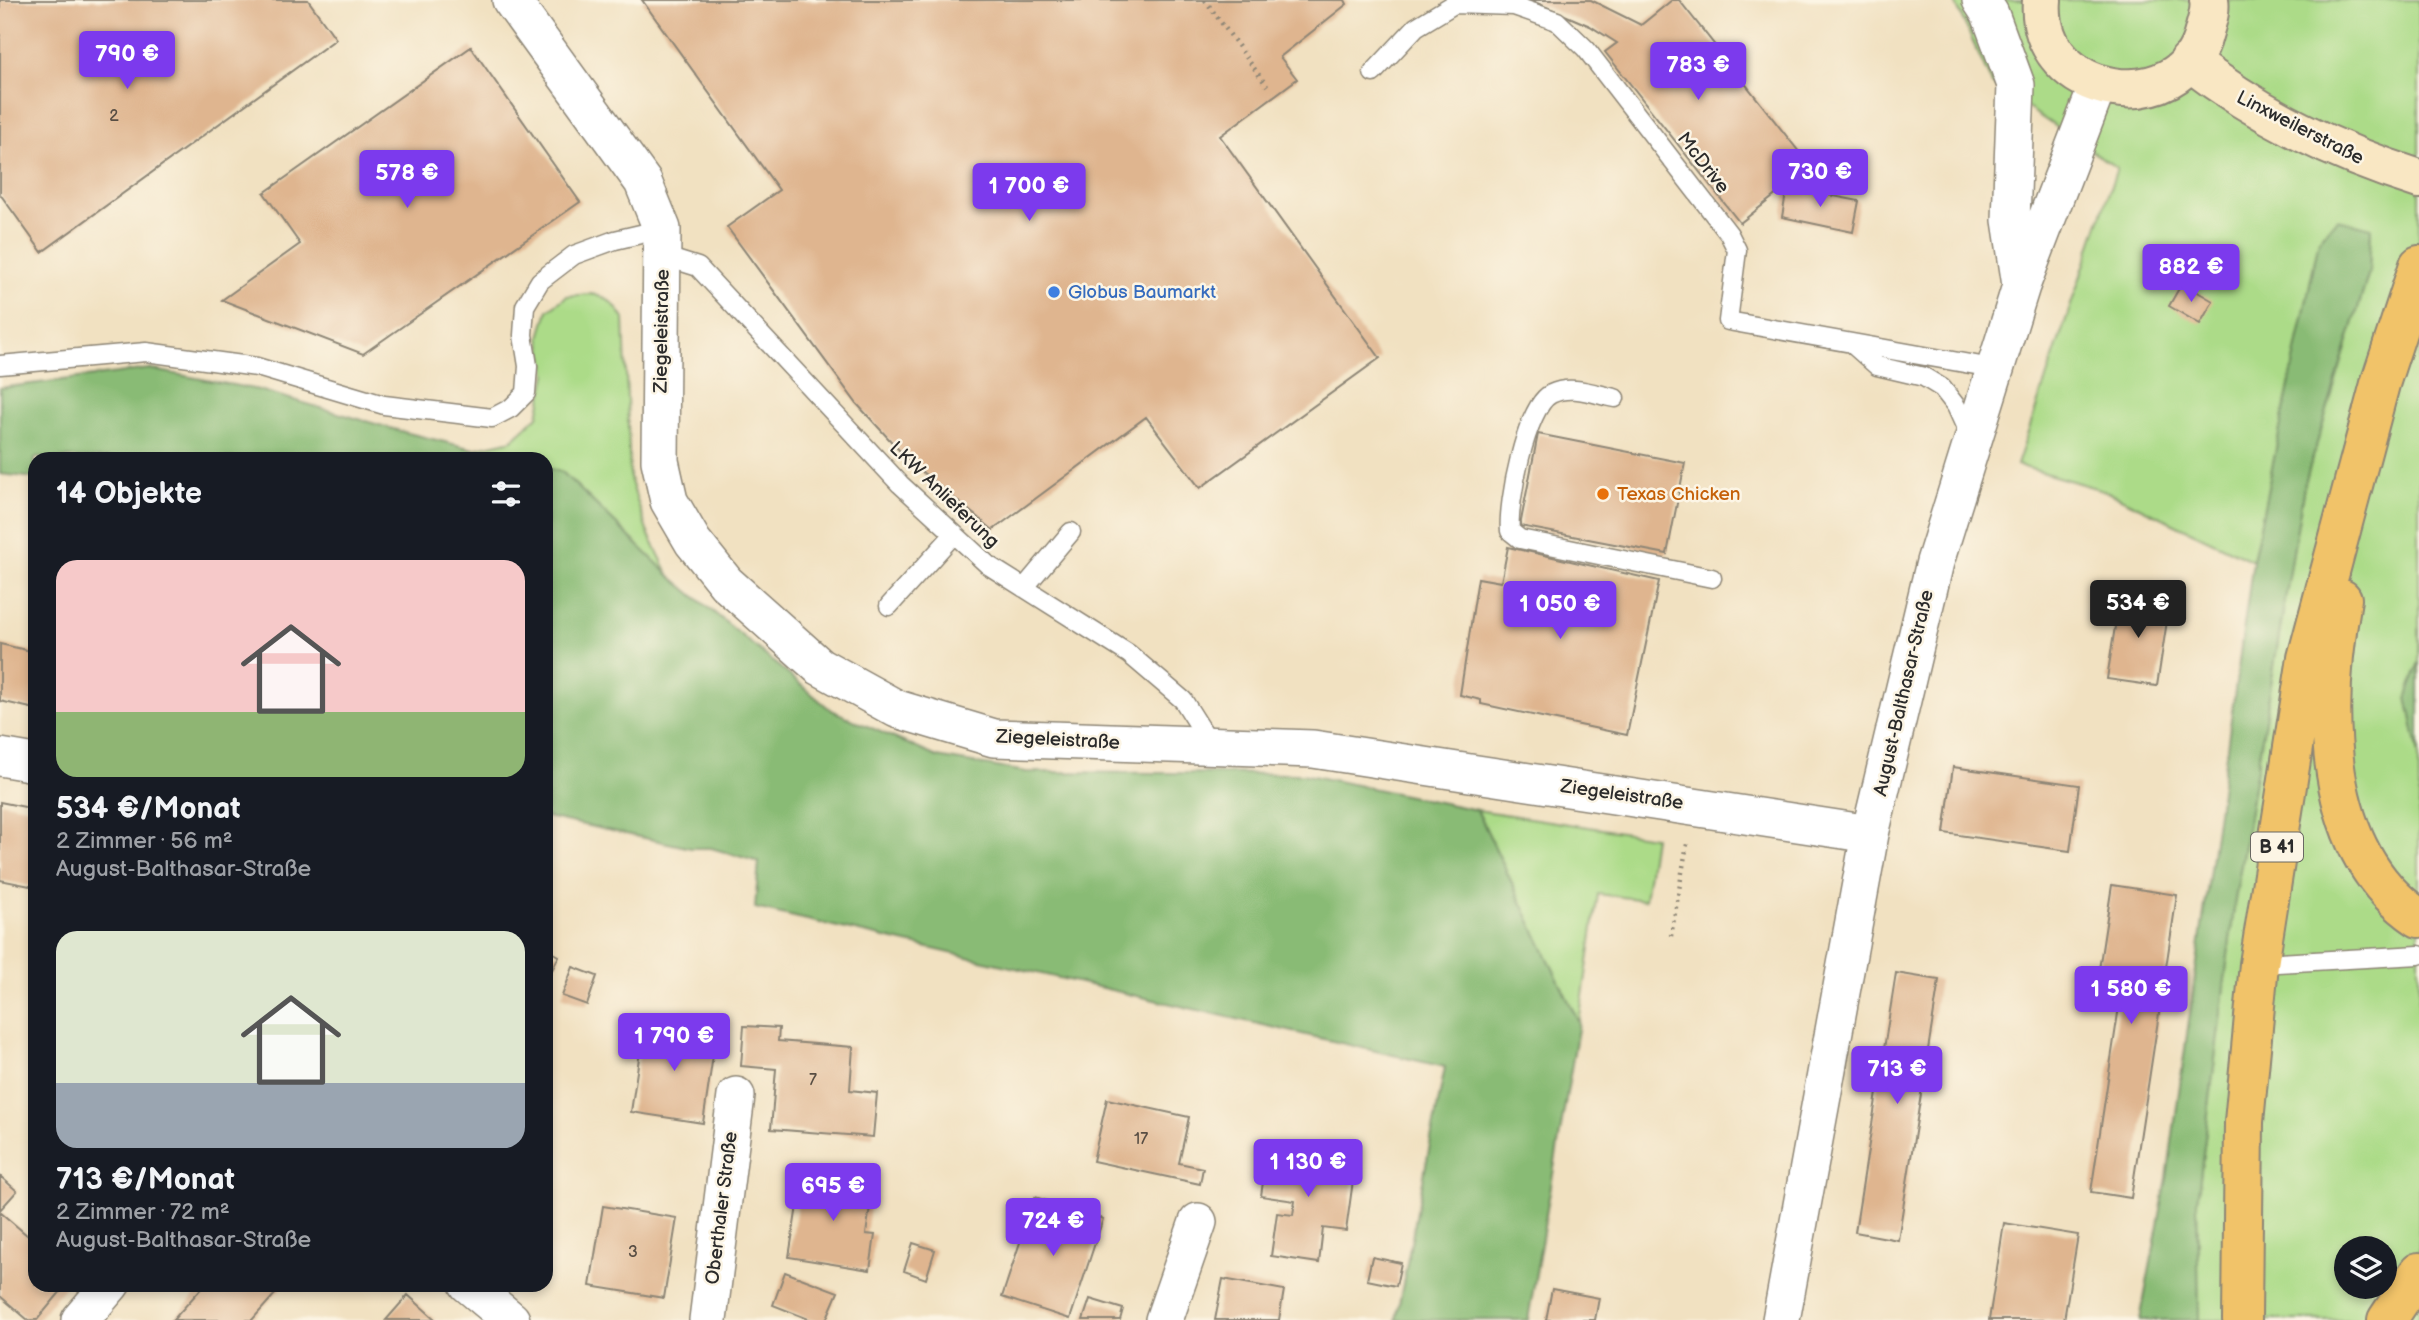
<!DOCTYPE html>
<html lang="de">
<meta charset="utf-8">
<style>
:root{--surface:#171b24;--page:#20242c;--text:#f1f3f6;--muted:#9ea1a6;--accent:#7c3aed}
body{margin:0;font-family:"Balsamiq Sans",sans-serif;background:var(--page);color:var(--text);height:100vh;display:flex;flex-direction:column;font-size:26px;white-space:nowrap}
*{box-sizing:border-box;margin:0}
p{font-size:23px;color:var(--muted)}
.icon{flex:none;width:38px;height:38px;fill:none;stroke:currentColor;stroke-width:2;stroke-linecap:round;stroke-linejoin:round}
.map{position:relative;flex:1;overflow:hidden}
.side{position:absolute;left:28px;top:452px;width:525px;height:840px;display:flex;flex-direction:column;background:var(--surface);border-radius:21px;box-shadow:0 4px 10px #0003}
.side>*{flex:none}
.tools{position:absolute;left:2334px;top:1236px;display:grid;gap:14px}
.tools a{display:grid;place-items:center;width:63px;height:63px;border-radius:50%;background:var(--surface);box-shadow:0 4px 10px #0003;font-size:35px}
.price{position:absolute;translate:-50% -60px;padding:0 16px;border-radius:7px;background:var(--accent);color:#fff;font-size:23px;line-height:46px;filter:drop-shadow(0 2px 4px #0008)}
.price::after{content:'';position:absolute;left:50%;top:42px;width:21px;height:16px;margin-left:-10px;background:inherit;clip-path:polygon(0 0,100% 0,50% 100%)}
.price.selected{background:#222;color:#fff}
ul{padding:0;list-style:none}
li{display:grid;align-content:center;gap:14px;height:371px;padding:0 28px}
li span{display:grid;place-items:center;height:217px;border-radius:21px;color:#555}
li>.icon{margin-inline-start:auto}
span .icon{width:126px;height:126px;fill:#fffc;stroke-width:1}
li b{font-size:30px}
h2{display:flex;justify-content:space-between;align-items:center;height:84px;padding:0 28px;font-size:30px}
.map>svg:first-child{display:block}
</style>
<div class="map">
<svg width="2419" height="1320" viewBox="0 0 2419 1320">
<rect width="100%" height="100%" fill="#fcf5e5"/>
<filter id="ink" filterUnits="userSpaceOnUse"><feTurbulence type="fractalNoise" baseFrequency=".0143" numOctaves="2"/><feDisplacementMap in="SourceGraphic" scale="14" xChannelSelector="R" yChannelSelector="G"/><feConvolveMatrix kernelMatrix="1 2 1 2 8 2 1 2 1" color-interpolation-filters="sRGB"/></filter>
<filter id="wash" filterUnits="userSpaceOnUse"><feTurbulence type="fractalNoise" baseFrequency=".00686" numOctaves="4" result="noise"/><feDisplacementMap in="SourceGraphic" scale="28" xChannelSelector="R" yChannelSelector="G"/><feGaussianBlur stdDeviation="1.57" result="paint"/><feColorMatrix in="noise" values="0 0 0 0 0 0 0 0 0 0 0 0 0 0 0 0 0 1.4 0 .05"/><feComposite in="paint" operator="in"/></filter>
<g filter="url(#wash)">
<rect width="100%" height="100%" fill="#f1e1c1"/>
<path fill="#acdb88" stroke="#6c835a" stroke-width="2" fill-rule="evenodd" d="M1954,0h465v662l-12,34 12,59v565h-220l-2,-118 38,-302 69,-414 65,-214 2,-44 -52,12 -66,321 -147,-70 -89,-26 100,-297 -125,-84zM2347,1248h38v38h-38z
M590,294c17,2 25,10 34,25l6,159 17,53 22,44 -107,-103 -16,-4v-10h-36l-36,-9 38,-9 26,-24 9,-42 -7,-37 8,-27 19,-14z
M1477,810l177,27 -9,63 -47,-6 -19,129z"/>
<path fill="#89bb74" stroke="#5a7350" stroke-width="2" d="M2337,219l34,9 -2,44 -65,214 -69,414 -38,302 2,118h-59l27,-142 86,-617 66,-321z
M149,369l110,21 141,41 110,27h-475v20l-35,-4v-86z
M546,468l16,4 107,103 162,135 106,47 89,15 277,2 174,36 102,213 -51,297h-132l49,-253 -690,-159 4,-46 -48,-14h-20l-145,-31z
M2419,662v93l-12,-59z"/>
<g id="blocks">
<path fill="#dfb58f" d="M0,0h308l28,39 -294,213 -42,-58z
M642,0h703l2,4 -67,53 17,22 -77,57 160,222 -180,130 -54,-71 -153,113 -83,-68 -53,-58 -130,-177 52,-37z
M1530,0h61l50,25 31,-25h7l132,167 -71,56 -135,-171 12,-9 -27,-17z
M471,47l109,155 -217,152 -141,-54 78,-56 -36,-51z
M1787,187l72,14 -6,31 -71,-15z
M2182,283l31,18 -13,23 -31,-18z
M1538,434l147,29 -18,91 -147,-28z
M1508,547l151,34 -32,154 -146,-31v-4l-21,-5 18,-117 23,4z
M2120,594l50,7 -13,85 -50,-7z
M0,644l35,8v57l-35,-8z
M1953,767l126,18 -9,66 -126,-18z
M0,802l35,7v78l-35,-7z
M2112,885l65,10 -46,303 -40,-6 32,-212 -25,-4z
M546,949l13,7 -13,26z
M573,967l24,9 -10,29 -25,-9z
M1896,973l43,7 -41,260 -43,-8z
M644,1024l72,11 -13,88 -72,-11z
M744,1026l35,2 -1,13 75,6 -3,43 27,3 -4,44 -102,-8 5,-60 -35,-3z
M1107,1099l82,18 -10,46 24,5 -3,16 -107,-23z
M1268,1147l88,12 -10,72 -23,-3 -4,35 -48,-7 6,-43 16,2 2,-14 -34,-5z
M802,1174l71,12 -7,48 9,1 -5,35 -81,-13z
M0,1176l17,15 -17,19z
M1035,1197l68,22 -33,100 -68,-22z
M603,1206l74,12 -13,80 -74,-12z
M0,1212l35,30v42h32l-30,36h-9l-28,-24z
M2004,1223l74,12 -14,85h-75z
M913,1243l22,7 -9,29 -22,-8z
M1372,1257l29,6 -5,23 -29,-6z
M785,1272l53,20 -12,28h-15l-38,-15z
M1223,1279l61,11 -5,30h-64z
M205,1284h79l-32,36h-79z
M1552,1289l47,9 -4,22h-49z
M408,1295l28,25h-50z
M1090,1299l33,10 -3,11h-37z"/>
</g>
</g>
<g filter="url(#ink)">
<use href="#blocks" fill-opacity="0" stroke="#8e8676" stroke-width="2"/>
<g fill="none" stroke-linecap="round" stroke-linejoin="round">
<g stroke="#8e8676" stroke-width="21">
<path id="service" d="M1373,73l43,-46 38,-23 60,2 43,15 29,28 143,185 8,16 -9,71 270,48
M663,256l35,11 202,217 88,81 141,89 54,46 29,46
M1851,343l26,23 47,11 18,11 14,18 14,31
M0,365l146,-13 111,15 127,38 108,13 19,-10 15,-15 2,-27 -5,-31 2,-29 15,-25 34,-26 41,-15 47,-11
M1615,398c-21,-4 -44,-14 -64,-4 -25,12 -44,111 -41,137l10,8 192,39
M1024,588l47,-56
M889,606l65,-72
M2259,964l160,-9"/>
</g>
<g stroke="#8e8676" stroke-width="40">
<path id="minor" d="M511,0l132,182 19,47 -2,232 9,40 24,41 33,41 93,83 78,43 97,29 319,11 557,85
M1981,0l9,14 26,71 -5,135 10,65
M0,757l35,6
M468,1284l43,36
M80,1320l31,-36
M708,1320l28,-224
M1164,1320l34,-98
M1781,1320l89,-486 65,-272 86,-276 77,-201"/>
</g>
<g stroke="#8e8676" stroke-width="42">
<path id="secondary" d="M2042,0c-8,100 141,121 162,32 3,-11 7,-22 5,-32
M2189,61c71,55 145,91 230,118"/>
</g>
<g stroke="#8e8676" stroke-width="42">
<path id="trunk" d="M2342,599c-19,106 -23,252 77,319
M2242,1320l2,-198 15,-158 48,-306 73,-274 39,-119
M2387,1320l32,-48"/>
</g>
<path stroke="#8e8676" stroke-width="4.5" stroke-dasharray="2 5" stroke-linecap="butt" d="M1205,0l62,86
M1671,936l16,-92"/>
<use href="#service" stroke="#fff" stroke-width="18"/>
<use href="#minor" stroke="#fff" stroke-width="37"/>
<use href="#secondary" stroke="#f9e7c3" stroke-width="38"/>
<use href="#trunk" stroke="#f1c369" stroke-width="38"/>
</g>
</g>
<circle fill="#3f7fe0" stroke="#fcf5e5" stroke-width="2.5" cx="1054" cy="292" r="7"/>
<circle fill="#e8710a" stroke="#fcf5e5" stroke-width="2.5" cx="1603" cy="494" r="7"/>
<g text-anchor="middle" dominant-baseline="central" stroke-width="5" stroke-linejoin="round" paint-order="stroke">
<g font-size="16" fill="#584e44">
<text x="114" y="116">2</text>
<text x="813" y="1080">7</text>
<text x="1141" y="1139">17</text>
<text x="633" y="1252">3</text>
</g>
<rect fill="#fcf5e5" stroke="#6a6863" stroke-width="2" x="2251" y="832.5" width="52" height="29" rx="5"/>
<g font-size="18" font-weight="bold" fill="#2b2b2b">
<text x="2277" y="847">B 41</text>
</g>
<g font-size="19" fill="#2b2b2b" stroke="#fcf5e5">
<text transform="translate(2300 128) rotate(27)">Linxweilerstraße</text>
<text transform="translate(1703 163) rotate(52)">McDrive</text>
<text transform="translate(662 331) rotate(-89)">Ziegeleistraße</text>
<text transform="translate(944 495) rotate(44)">LKW Anlieferung</text>
<text transform="translate(1904 693) rotate(-77)">August-Balthasar-Straße</text>
<text transform="translate(1058 740) rotate(3)">Ziegeleistraße</text>
<text transform="translate(1622 795) rotate(8)">Ziegeleistraße</text>
<text transform="translate(722 1208) rotate(-83)">Oberthaler Straße</text>
</g>
<g font-size="19" fill="#366cbe" stroke="#fcf5e5" text-anchor="start">
<text x="1068" y="292">Globus Baumarkt</text>
</g>
<g font-size="19" fill="#c56008" stroke="#fcf5e5" text-anchor="start">
<text x="1617" y="494">Texas Chicken</text>
</g>
</g>
</svg>
<div class="tools">
<a><svg class="icon" aria-label="layers" viewBox="0 0 24 24"><path d="M12 4l9 5-9 5-9-5zM3 14l9 5 9-5"/></svg></a>
</div>
<b class="price" style="left:127px;top:91px">790 €</b>
<b class="price" style="left:1698px;top:102px">783 €</b>
<b class="price" style="left:1820px;top:209px">730 €</b>
<b class="price" style="left:407px;top:210px">578 €</b>
<b class="price" style="left:1029px;top:223px">1 700 €</b>
<b class="price" style="left:2191px;top:304px">882 €</b>
<b class="price selected" style="left:2138px;top:640px">534 €</b>
<b class="price" style="left:1560px;top:641px">1 050 €</b>
<b class="price" style="left:2131px;top:1026px">1 580 €</b>
<b class="price" style="left:674px;top:1073px">1 790 €</b>
<b class="price" style="left:1897px;top:1106px">713 €</b>
<b class="price" style="left:1308px;top:1199px">1 130 €</b>
<b class="price" style="left:833px;top:1223px">695 €</b>
<b class="price" style="left:1053px;top:1258px">724 €</b>
<section class="side">
<h2>14 Objekte<svg class="icon" aria-label="filters" viewBox="0 0 24 24"><path d="M4 7h16M4 17h16"/><circle cx="9" cy="7" r="2"/><circle cx="15" cy="17" r="2"/></svg></h2>
<ul>
<li><span style="background:linear-gradient(#f6c9c9 70%,#8fb573 0)"><svg class="icon" aria-label="home" viewBox="0 0 24 24"><path d="M3 11l9-7 9 7M6 9v11h12V9"/></svg></span><div><b>534 €/Monat</b><p>2 Zimmer · 56 m²</p><p>August-Balthasar-Straße</p></div></li>
<li><span style="background:linear-gradient(#dfe7d0 70%,#9aa5b1 0)"><svg class="icon" aria-label="home" viewBox="0 0 24 24"><path d="M3 11l9-7 9 7M6 9v11h12V9"/></svg></span><div><b>713 €/Monat</b><p>2 Zimmer · 72 m²</p><p>August-Balthasar-Straße</p></div></li>
</ul>
</section>
</div>
